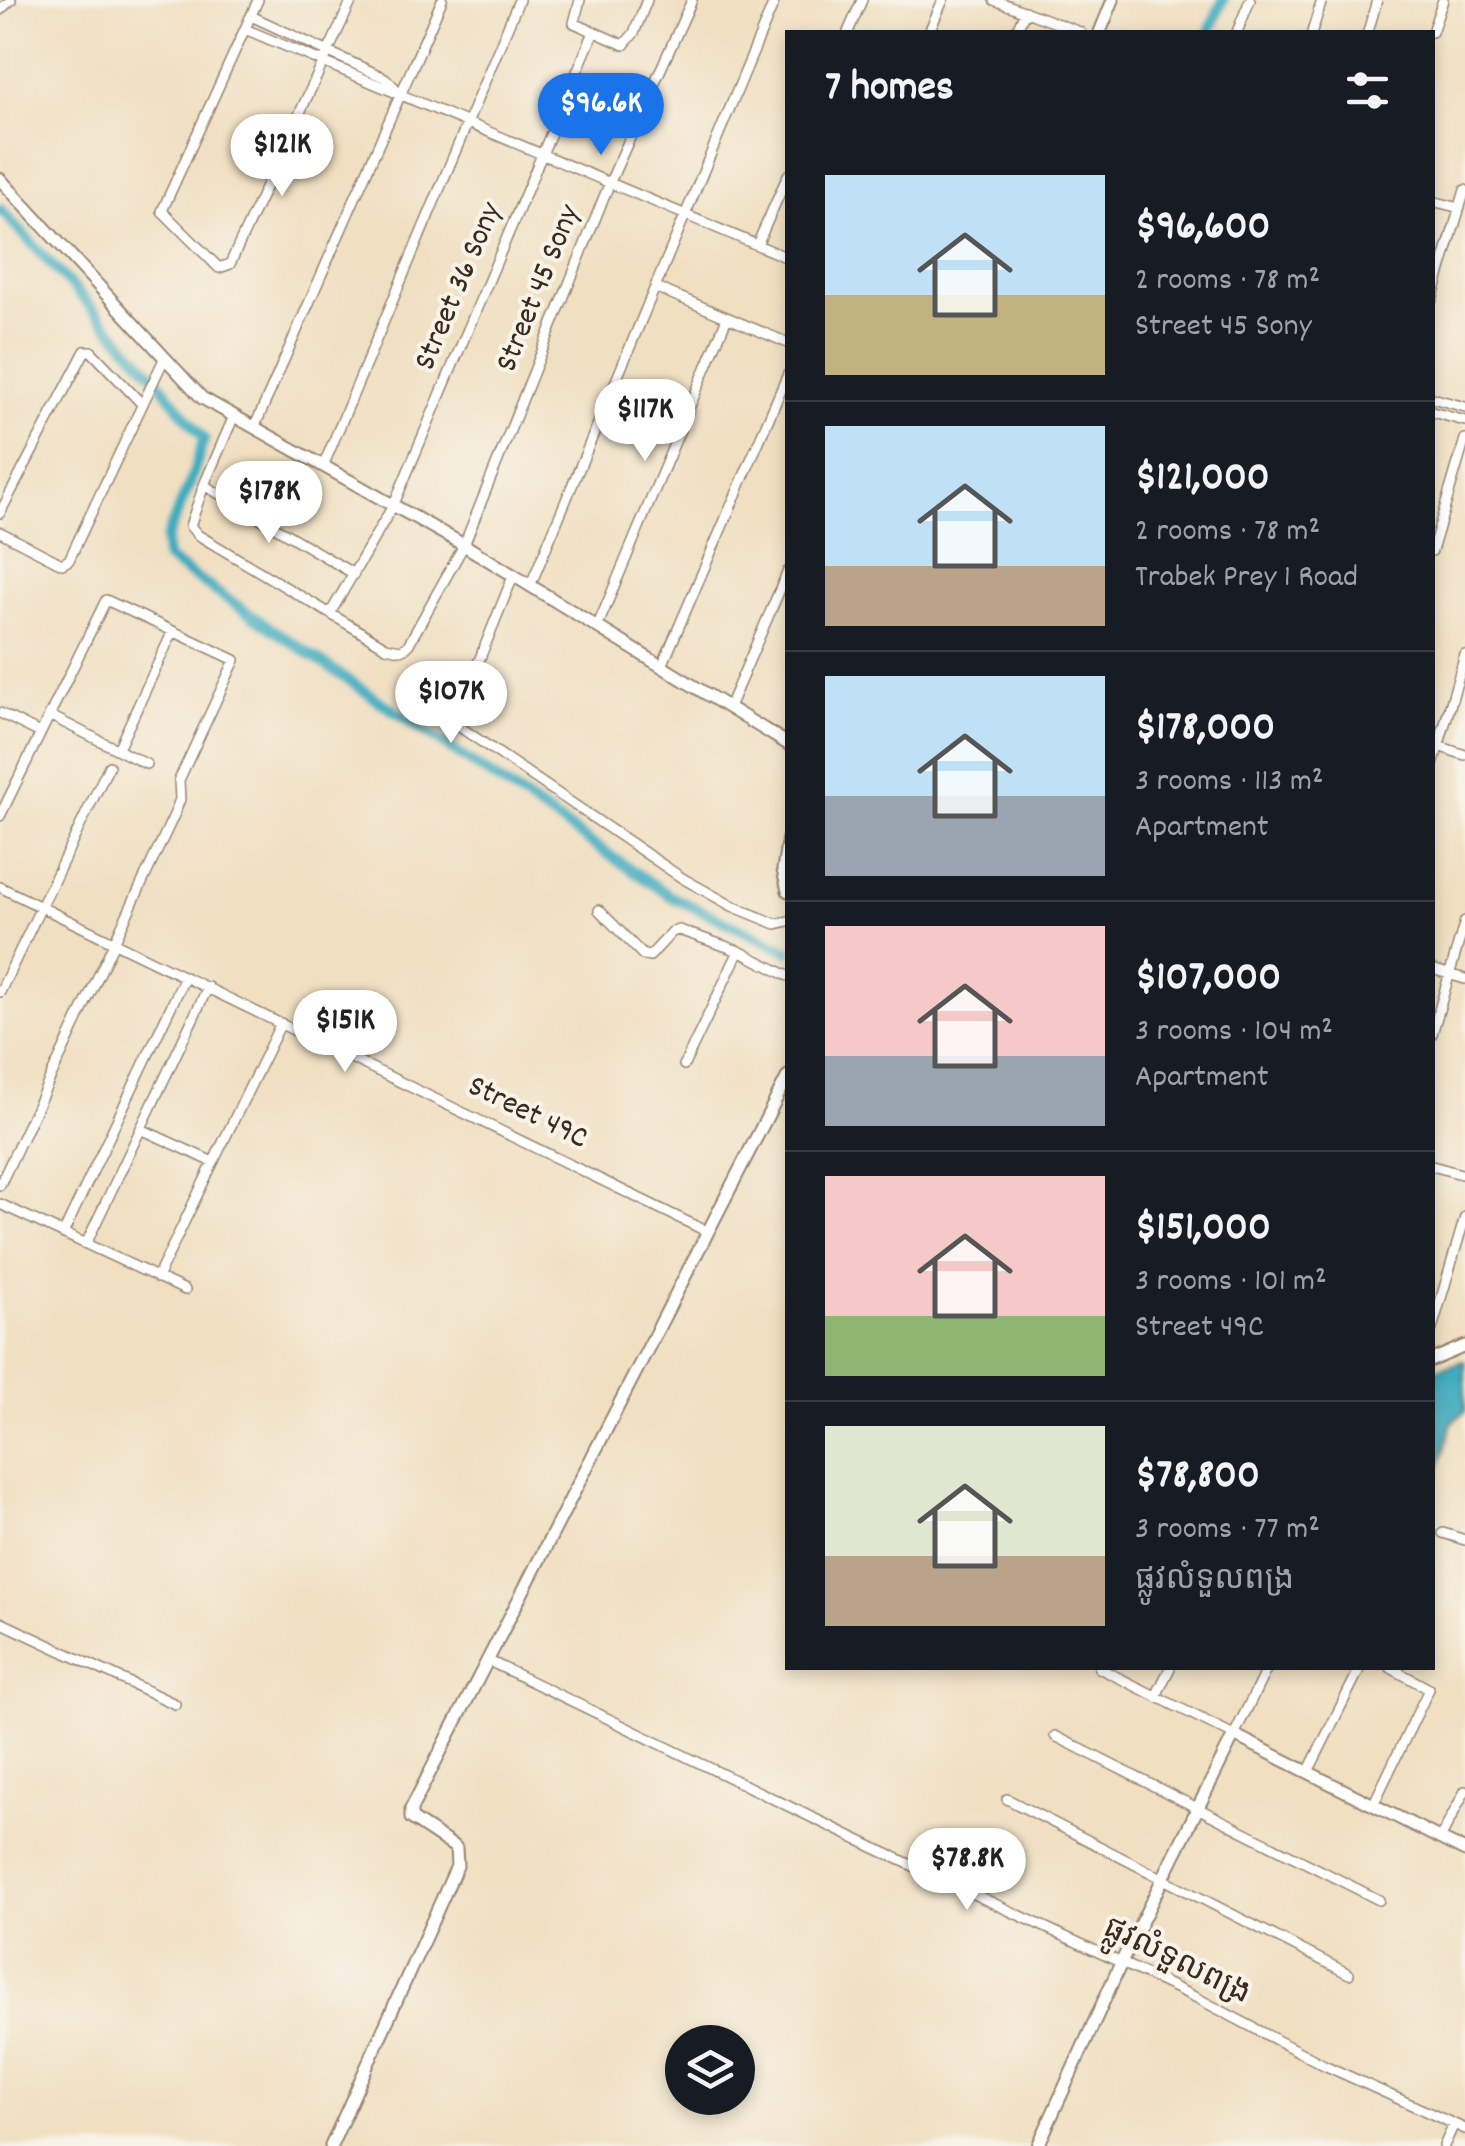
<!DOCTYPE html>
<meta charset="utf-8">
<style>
:root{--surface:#171b24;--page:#20242c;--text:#f1f3f6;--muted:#9ea1a6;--line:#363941;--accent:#1a73e8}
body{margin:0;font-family:Dekko,"Noto Sans Khmer",sans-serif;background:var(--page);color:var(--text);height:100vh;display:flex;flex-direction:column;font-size:38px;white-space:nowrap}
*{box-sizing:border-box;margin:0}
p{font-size:32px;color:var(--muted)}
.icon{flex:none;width:55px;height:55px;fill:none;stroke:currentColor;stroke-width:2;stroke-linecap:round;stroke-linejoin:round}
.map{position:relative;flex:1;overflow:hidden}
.details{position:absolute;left:785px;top:30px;width:650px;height:1640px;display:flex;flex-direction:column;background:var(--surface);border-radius:0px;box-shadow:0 5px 15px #0003}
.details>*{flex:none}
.fabs{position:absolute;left:665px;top:2025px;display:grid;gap:20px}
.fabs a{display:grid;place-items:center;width:90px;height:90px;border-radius:50%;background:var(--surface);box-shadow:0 5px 15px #0003;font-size:50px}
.price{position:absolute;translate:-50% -85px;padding:0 22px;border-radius:35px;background:#fff;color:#222;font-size:32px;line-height:65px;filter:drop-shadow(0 2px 5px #0008)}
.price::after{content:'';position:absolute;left:50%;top:60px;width:30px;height:22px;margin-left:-15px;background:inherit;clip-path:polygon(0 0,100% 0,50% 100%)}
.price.on{background:var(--accent);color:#fff}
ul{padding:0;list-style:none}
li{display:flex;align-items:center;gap:30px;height:250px;padding:0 40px}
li+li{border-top:2px solid var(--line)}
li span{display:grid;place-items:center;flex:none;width:280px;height:200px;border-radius:0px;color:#555}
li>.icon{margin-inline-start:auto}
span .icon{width:120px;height:120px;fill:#fffc;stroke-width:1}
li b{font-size:42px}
h2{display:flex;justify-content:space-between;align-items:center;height:120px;padding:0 40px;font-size:42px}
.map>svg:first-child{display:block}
</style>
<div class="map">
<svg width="1465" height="2146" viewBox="0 0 1465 2146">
<rect width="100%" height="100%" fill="#f7f3e8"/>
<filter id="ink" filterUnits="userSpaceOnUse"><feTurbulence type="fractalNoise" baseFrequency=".01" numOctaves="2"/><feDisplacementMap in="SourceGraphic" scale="20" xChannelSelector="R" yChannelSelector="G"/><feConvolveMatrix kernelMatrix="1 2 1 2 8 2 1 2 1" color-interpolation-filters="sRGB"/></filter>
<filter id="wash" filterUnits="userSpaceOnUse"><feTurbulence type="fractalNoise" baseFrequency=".0048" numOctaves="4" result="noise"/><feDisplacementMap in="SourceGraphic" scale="40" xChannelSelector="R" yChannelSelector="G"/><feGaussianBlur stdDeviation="2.25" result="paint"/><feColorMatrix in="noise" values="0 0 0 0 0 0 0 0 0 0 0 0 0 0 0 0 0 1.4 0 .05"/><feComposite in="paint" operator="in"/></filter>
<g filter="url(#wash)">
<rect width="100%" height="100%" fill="#f0dfc1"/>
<path fill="#40acbf" stroke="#3e6b6e" stroke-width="2.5" d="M1465,1361v51l-13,10 -19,68v-119z"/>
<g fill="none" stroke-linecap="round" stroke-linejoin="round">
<path stroke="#40acbf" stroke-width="11" d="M1209,32l14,-32
M0,209l151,163 53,67 -14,44 -24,56v19l506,339 116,54"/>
</g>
</g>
<g filter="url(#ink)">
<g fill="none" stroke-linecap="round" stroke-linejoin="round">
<g stroke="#968470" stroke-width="12">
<path id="minor" d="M258,0l-96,211 57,57 11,-4 122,-264
M580,0l-6,23 50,22 10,-12 13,-33
M994,0l86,32
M0,10l11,-10
M251,16l134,62 10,10
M245,29l543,229
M848,32l14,-32
M929,32l14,-32
M1016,32l9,-21
M1237,32l13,-32
M1312,32l10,-32
M1368,32l9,-32
M1432,32l11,-32
M1432,201l28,7
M757,245l31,-70
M655,287l133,56
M1432,300l33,-110
M1432,398l33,9
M1432,412l33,9
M234,416l-30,69 -14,41 8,9 188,112 14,3 7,-3 57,-102 146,-363 82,-182
M255,426l187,-426
M324,464l195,-464
M204,485l150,89
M0,513l85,-162h6l51,53
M0,532l62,32 7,-4 95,-201
M1432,551l33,-112
M514,574l-40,99 -26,46 234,159 50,28 44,18 12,-3
M531,584l244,-584
M331,612l63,-108 199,-470
M598,625l129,-307
M662,666l126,-292
M729,707l59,-136
M0,713l40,20
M49,715l97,49
M1432,744l33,11
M118,749l55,-118
M1432,768l33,-113
M0,816l106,-216 129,60 -56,120 1,19 -5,14 -175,372
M0,887l706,344
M599,910l44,45 7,1 22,-24 7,-2 60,21
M1432,969l33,10
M0,992l109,-226
M1432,1034l33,-113
M684,1065l55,-114 49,25
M141,1129l72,33
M1432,1166l33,9
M0,1204l185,86
M63,1234l122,-257
M86,1244l122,-257
M157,1278l124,-255
M1432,1329l33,-112
M1443,1533l22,7
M0,1622l175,82
M487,1660l392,190 318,148 127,67 141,64
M1099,1668l135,67 33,-67
M1156,1696l14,-28
M1055,1736l324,164
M1308,1772l52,-104
M1007,1799l342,175
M1373,1805l56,-116 -38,-21
M1440,1839l25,-48
M1444,2146l10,-22"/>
</g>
<g stroke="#968470" stroke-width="15">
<path id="tertiary" d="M1100,32l13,-32
M0,179l202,219 262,147 324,199
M788,838l-5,32 5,21
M1432,1360l33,-14
M331,2146l126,-280 -1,-18 -45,-30v-9l377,-733
M1038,2146l83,-183 113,-228 231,116"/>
</g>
<use href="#minor" stroke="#fff" stroke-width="9"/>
<use href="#tertiary" stroke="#fff" stroke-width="11"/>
</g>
</g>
<g text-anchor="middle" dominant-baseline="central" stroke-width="8" stroke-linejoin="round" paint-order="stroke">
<g font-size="32" fill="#3b2a1e" stroke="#f7f3e8">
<text transform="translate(460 287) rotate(-67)">Street 36 Sony</text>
<text transform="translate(540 289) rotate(-68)">Street 45 Sony</text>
<text transform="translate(527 1114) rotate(26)">Street 49C</text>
<text transform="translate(1176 1963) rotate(26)">ផ្លូវលំទួលពង្រ</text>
</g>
</g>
</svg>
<div class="fabs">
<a><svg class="icon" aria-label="layers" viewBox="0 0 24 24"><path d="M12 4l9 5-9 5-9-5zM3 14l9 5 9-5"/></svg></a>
</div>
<b class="price on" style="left:601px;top:158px">$96.6K</b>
<b class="price" style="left:282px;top:199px">$121K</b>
<b class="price" style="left:645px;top:464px">$117K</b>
<b class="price" style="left:269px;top:546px">$178K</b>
<b class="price" style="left:451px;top:746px">$107K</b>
<b class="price" style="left:345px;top:1075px">$151K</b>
<b class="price" style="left:967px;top:1913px">$78.8K</b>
<section class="details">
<h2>7 homes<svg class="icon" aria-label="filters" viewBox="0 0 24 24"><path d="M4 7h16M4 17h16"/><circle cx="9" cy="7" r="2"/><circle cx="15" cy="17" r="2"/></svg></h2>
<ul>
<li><span style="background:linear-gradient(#bfe0f5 60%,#c2b280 0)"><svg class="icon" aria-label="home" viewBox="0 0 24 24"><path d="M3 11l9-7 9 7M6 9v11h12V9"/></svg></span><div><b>$96,600</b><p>2 rooms · 78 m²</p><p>Street 45 Sony</p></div></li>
<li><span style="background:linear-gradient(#bfe0f5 70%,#b9a48a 0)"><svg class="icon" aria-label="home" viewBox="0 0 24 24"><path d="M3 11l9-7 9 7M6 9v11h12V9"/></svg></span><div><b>$121,000</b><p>2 rooms · 78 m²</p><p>Trabek Prey 1 Road</p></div></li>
<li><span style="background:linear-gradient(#bfe0f5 60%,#9aa5b1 0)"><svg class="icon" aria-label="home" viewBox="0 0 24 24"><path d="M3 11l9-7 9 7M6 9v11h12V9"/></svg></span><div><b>$178,000</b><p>3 rooms · 113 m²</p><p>Apartment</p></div></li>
<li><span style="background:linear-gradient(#f6c9c9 65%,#9aa5b1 0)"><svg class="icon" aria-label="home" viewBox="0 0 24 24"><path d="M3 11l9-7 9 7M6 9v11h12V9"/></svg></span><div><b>$107,000</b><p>3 rooms · 104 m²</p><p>Apartment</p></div></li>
<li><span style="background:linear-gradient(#f6c9c9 70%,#8fb573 0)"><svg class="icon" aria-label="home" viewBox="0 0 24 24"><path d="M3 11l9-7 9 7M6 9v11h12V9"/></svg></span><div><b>$151,000</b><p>3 rooms · 101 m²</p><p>Street 49C</p></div></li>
<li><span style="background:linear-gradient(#dfe7d0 65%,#b9a48a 0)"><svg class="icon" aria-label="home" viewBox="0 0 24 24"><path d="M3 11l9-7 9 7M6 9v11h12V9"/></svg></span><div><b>$78,800</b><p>3 rooms · 77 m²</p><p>ផ្លូវលំទួលពង្រ</p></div></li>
</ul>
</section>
</div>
